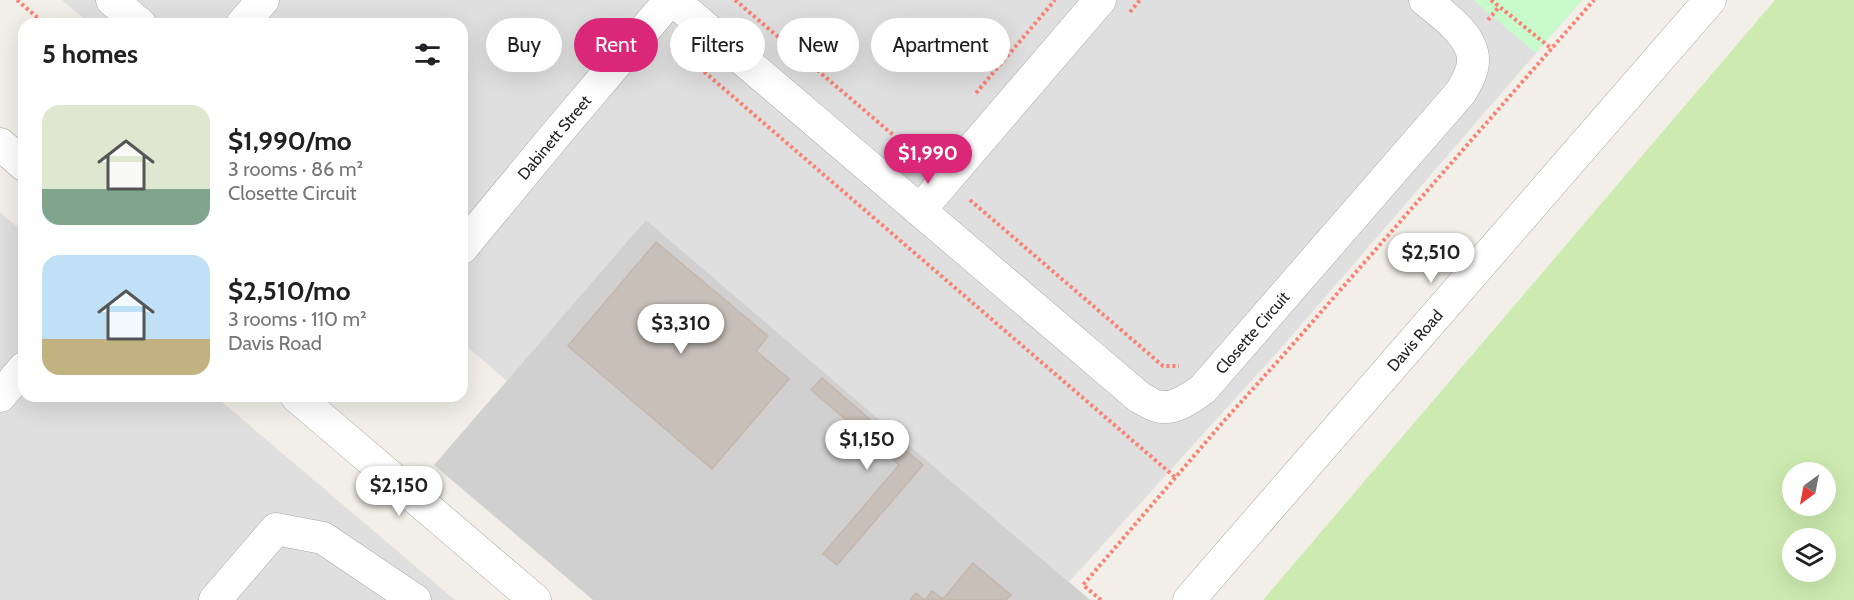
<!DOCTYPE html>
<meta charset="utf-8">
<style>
:root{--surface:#fff;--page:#f2f2f2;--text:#202124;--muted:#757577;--accent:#db2777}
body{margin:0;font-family:Cabin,sans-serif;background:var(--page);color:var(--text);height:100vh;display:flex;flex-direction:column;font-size:22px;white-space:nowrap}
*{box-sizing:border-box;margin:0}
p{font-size:20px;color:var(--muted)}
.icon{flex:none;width:33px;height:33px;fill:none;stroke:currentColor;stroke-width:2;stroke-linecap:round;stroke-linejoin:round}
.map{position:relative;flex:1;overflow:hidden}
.sheet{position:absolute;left:18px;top:18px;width:450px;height:384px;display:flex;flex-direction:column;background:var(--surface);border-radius:18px;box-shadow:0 6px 24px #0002}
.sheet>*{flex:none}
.guide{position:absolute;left:486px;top:18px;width:570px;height:54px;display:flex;gap:12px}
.needle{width:39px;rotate:212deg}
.buttons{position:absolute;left:1782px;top:462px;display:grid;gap:12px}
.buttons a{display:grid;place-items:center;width:54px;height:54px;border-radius:50%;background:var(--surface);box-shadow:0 6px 24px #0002;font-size:30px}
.price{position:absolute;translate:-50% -51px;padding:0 14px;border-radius:21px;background:#fff;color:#222;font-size:20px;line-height:39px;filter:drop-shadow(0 2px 3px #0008)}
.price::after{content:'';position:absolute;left:50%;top:36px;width:18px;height:14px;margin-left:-9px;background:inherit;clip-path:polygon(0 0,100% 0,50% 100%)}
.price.selected{background:var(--accent);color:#fff}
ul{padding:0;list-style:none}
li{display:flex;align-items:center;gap:18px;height:150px;padding:0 24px}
li span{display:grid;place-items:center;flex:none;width:168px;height:120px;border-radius:18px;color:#555}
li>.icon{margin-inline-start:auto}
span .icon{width:72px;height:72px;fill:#fffc;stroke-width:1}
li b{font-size:26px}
h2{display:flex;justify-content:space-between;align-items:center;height:72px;padding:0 24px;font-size:26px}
.chip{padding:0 21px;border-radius:27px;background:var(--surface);box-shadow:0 6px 24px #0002;font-size:21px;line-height:54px}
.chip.selected{background:var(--accent);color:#fff}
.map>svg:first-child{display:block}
</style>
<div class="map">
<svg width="1854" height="600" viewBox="0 0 1854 600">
<rect width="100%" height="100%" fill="#f2efe9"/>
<path fill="#e0dfdf" d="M62,0h1520l-300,347 -213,235 -422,-361 -140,160 -45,-39v-318h-372z
M0,212l24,21v163h191l240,204h-455z"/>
<path fill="#d0d0d0" d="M646,220l444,380h-497l-159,-135z"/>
<path fill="#cdebb0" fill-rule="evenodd" d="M1775,0h79v600h-591zM1792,472h34v34h-34zM1792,538h34v34h-34z"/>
<path fill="#c8facc" d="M1473,0h109l-46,53z"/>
<path fill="#c7bfb8" stroke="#c4b6ab" stroke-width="1.5" d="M656,242l112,94 -12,15 33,28 -77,90 -144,-123z
M822,378l101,87 -86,100 -14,-11 76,-89 -88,-75z
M973,563l38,32 -5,5h-96l6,-7 9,7 7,-9 11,8z"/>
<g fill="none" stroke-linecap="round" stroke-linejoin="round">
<g stroke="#a9a9a9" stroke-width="33">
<g id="minor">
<path d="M112,0l28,24"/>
<path id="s1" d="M673,0l466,397c6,3 12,8 18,9 16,5 34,-8 46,-17l258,-297c5,-9 12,-20 12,-31 1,-25 -31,-47 -48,-61"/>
<path d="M242,24l21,-24"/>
<path d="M0,144l24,21"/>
<path d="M920,210l180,-210"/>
<path id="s2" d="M462,248l96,-116 112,-132"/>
<path d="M0,396l24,-28"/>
<path d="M296,396l239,204"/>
<path d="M215,600l61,-71 47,9 92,62"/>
<path id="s3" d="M1189,600l521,-600"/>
</g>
</g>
<path stroke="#fa8072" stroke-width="4" stroke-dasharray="3 3" stroke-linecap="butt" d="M17,0l28,24
M735,0l170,145 24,4 1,-2
M1491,0l61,49
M1130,12l10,-12
M1488,20l11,-13
M671,50l2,-2 14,9 489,421
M976,93l79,-93
M905,145l18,15
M970,200l193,166h16
M1101,600l-18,-15 141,-164 63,-70 307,-351"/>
<use href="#minor" stroke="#fff" stroke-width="32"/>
</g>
<g text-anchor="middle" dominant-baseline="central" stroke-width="4.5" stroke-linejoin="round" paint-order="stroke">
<g font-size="16" fill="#222" stroke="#fff">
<text stroke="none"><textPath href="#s2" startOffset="144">Dabinett Street</textPath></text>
<text stroke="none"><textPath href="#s1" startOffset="758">Closette Circuit</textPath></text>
<text stroke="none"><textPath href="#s3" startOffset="344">Davis Road</textPath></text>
</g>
</g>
</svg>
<div class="buttons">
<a><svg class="needle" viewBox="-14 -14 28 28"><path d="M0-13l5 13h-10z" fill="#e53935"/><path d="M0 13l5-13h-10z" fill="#757577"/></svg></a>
<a><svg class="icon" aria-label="layers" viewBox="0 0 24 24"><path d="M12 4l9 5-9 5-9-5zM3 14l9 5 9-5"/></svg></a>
</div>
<b class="price selected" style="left:928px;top:185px">$1,990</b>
<b class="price" style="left:1431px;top:284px">$2,510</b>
<b class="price" style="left:681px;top:355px">$3,310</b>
<b class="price" style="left:867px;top:471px">$1,150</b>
<b class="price" style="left:399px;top:517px">$2,150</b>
<div class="guide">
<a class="chip">Buy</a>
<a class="chip selected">Rent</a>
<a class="chip">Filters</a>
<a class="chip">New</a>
<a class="chip">Apartment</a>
</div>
<section class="sheet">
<h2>5 homes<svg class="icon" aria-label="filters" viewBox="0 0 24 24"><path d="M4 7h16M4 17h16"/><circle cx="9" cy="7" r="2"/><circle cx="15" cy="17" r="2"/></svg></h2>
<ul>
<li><span style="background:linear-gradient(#dfe7d0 70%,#7fa58c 0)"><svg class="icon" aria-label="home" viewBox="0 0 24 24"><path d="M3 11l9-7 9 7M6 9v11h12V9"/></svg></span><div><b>$1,990/mo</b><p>3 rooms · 86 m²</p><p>Closette Circuit</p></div></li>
<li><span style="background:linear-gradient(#bfe0f5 70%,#c2b280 0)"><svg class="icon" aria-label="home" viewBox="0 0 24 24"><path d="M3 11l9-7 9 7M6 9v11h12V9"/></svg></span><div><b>$2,510/mo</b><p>3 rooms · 110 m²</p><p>Davis Road</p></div></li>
</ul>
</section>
</div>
